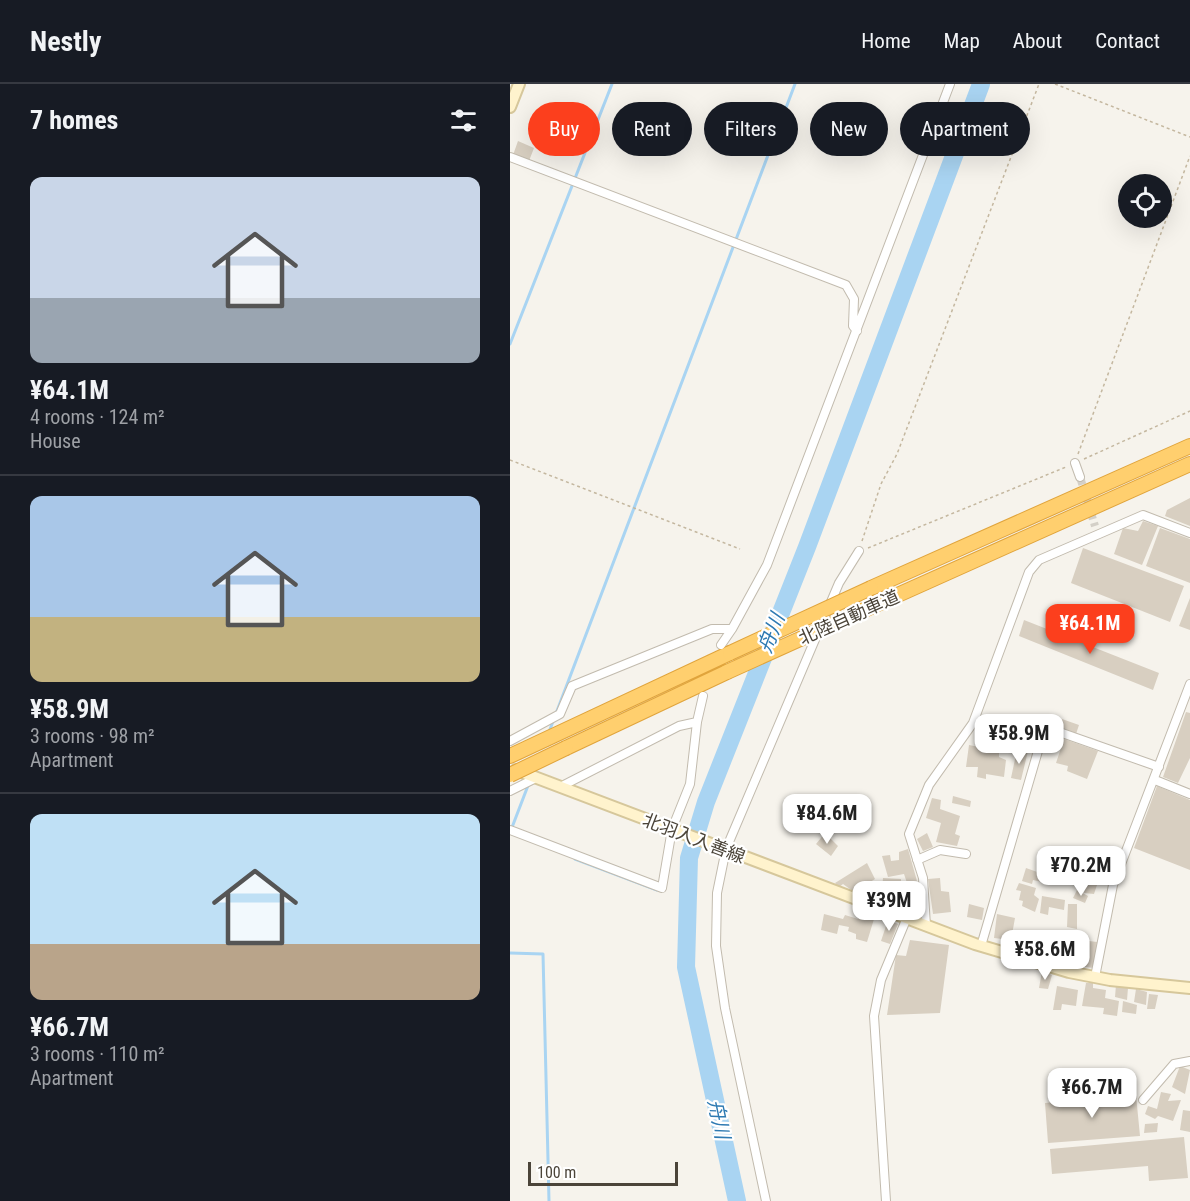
<!DOCTYPE html>
<meta charset="utf-8">
<style>
:root{--surface:#171b24;--page:#20242c;--text:#f1f3f6;--muted:#9ea1a6;--line:#363941;--accent:#fc3f1d}
body{margin:0;font-family:"Roboto Condensed","Noto Sans JP",sans-serif;background:var(--page);color:var(--text);height:100vh;display:flex;flex-direction:column;font-size:22px;white-space:nowrap}
*{box-sizing:border-box;margin:0}
p{font-size:20px;color:var(--muted)}
.icon{flex:none;width:33px;height:33px;fill:none;stroke:currentColor;stroke-width:2;stroke-linecap:round;stroke-linejoin:round}
.map{position:relative;flex:1;overflow:hidden}
.sheet{display:flex;flex-direction:column;background:var(--surface);width:510px}
.sheet>*{flex:none}
.banner{position:absolute;left:18px;top:18px;width:570px;height:54px;display:flex;gap:12px}
.controls{position:absolute;left:608px;top:90px;display:grid;gap:12px}
.controls a{display:grid;place-items:center;width:54px;height:54px;border-radius:50%;background:var(--surface);box-shadow:0 6px 24px #0002;font-size:30px}
.scale{position:absolute;left:18px;bottom:15px;width:150px;box-sizing:border-box;padding-left:6px;border:3px solid #4b4439;border-top:0;font-size:16px;line-height:21px;white-space:nowrap;color:#4b4439;-webkit-text-stroke:4px #fff;paint-order:stroke}
.price{position:absolute;translate:-50% -51px;padding:0 14px;border-radius:12px;background:#fff;color:#222;font-size:20px;line-height:39px;filter:drop-shadow(0 2px 3px #0008)}
.price::after{content:'';position:absolute;left:50%;top:36px;width:18px;height:14px;margin-left:-9px;background:inherit;clip-path:polygon(0 0,100% 0,50% 100%)}
.price.current{background:var(--accent);color:#fff}
ul{padding:0;list-style:none}
li{display:grid;align-content:center;gap:12px;height:318px;padding:0 30px}
li+li{border-top:2px solid var(--line)}
li span{display:grid;place-items:center;height:186px;border-radius:12px;color:#555}
li>.icon{margin-inline-start:auto}
span .icon{width:108px;height:108px;fill:#fffc;stroke-width:1}
li b{font-size:26px}
h2{display:flex;justify-content:space-between;align-items:center;height:72px;padding:0 30px;font-size:26px}
.chip{padding:0 21px;border-radius:27px;background:var(--surface);box-shadow:0 6px 24px #0002;font-size:21px;line-height:54px}
.chip.current{background:var(--accent);color:#fff}
header{display:flex;align-items:center;gap:36px;box-sizing:border-box;height:84px;padding:0 30px;background:var(--surface);border-bottom:2px solid var(--line)}
header strong{font-size:28px}
nav{display:flex;gap:33px;margin-inline-start:auto;font-size:21px}
main{display:flex;flex:1;min-height:0}
.map>svg:first-child{display:block}
</style>
<header>
<strong>Nestly</strong>
<nav><a>Home</a><a>Map</a><a>About</a><a>Contact</a></nav>
</header>
<main>
<section class="sheet">
<h2>7 homes<svg class="icon" aria-label="filters" viewBox="0 0 24 24"><path d="M4 7h16M4 17h16"/><circle cx="9" cy="7" r="2"/><circle cx="15" cy="17" r="2"/></svg></h2>
<ul>
<li><span style="background:linear-gradient(#c9d6e8 65%,#9aa5b1 0)"><svg class="icon" aria-label="home" viewBox="0 0 24 24"><path d="M3 11l9-7 9 7M6 9v11h12V9"/></svg></span><div><b>¥64.1M</b><p>4 rooms · 124 m²</p><p>House</p></div></li>
<li><span style="background:linear-gradient(#a9c7e8 65%,#c2b280 0)"><svg class="icon" aria-label="home" viewBox="0 0 24 24"><path d="M3 11l9-7 9 7M6 9v11h12V9"/></svg></span><div><b>¥58.9M</b><p>3 rooms · 98 m²</p><p>Apartment</p></div></li>
<li><span style="background:linear-gradient(#bfe0f5 70%,#b9a48a 0)"><svg class="icon" aria-label="home" viewBox="0 0 24 24"><path d="M3 11l9-7 9 7M6 9v11h12V9"/></svg></span><div><b>¥66.7M</b><p>3 rooms · 110 m²</p><p>Apartment</p></div></li>
</ul>
</section>
<div class="map">
<svg width="680" height="1117" viewBox="0 0 680 1117">
<rect width="100%" height="100%" fill="#f6f3ec"/>
<g fill="none" stroke-linecap="round" stroke-linejoin="round">
<path stroke="#a9d4f2" stroke-width="3" d="M0,260l102,-260
M39,648l246,-648
M1,746l18,-47
M65,775l82,31
M0,869l33,1 6,247"/>
<path stroke="#a9d4f2" stroke-width="18" d="M227,1117l-51,-234 3,-109 17,-56 101,-255 174,-463"/>
</g>
<path fill="#d8cfc1" d="M8,57l16,7 -5,13 -16,-6z
M680,414v28l-25,-10 2,-6z
M633,437l15,5 -16,39 -28,-11 9,-26 15,3z
M650,444l30,11v44l-44,-17z
M573,464l101,38 -14,36 -99,-39z
M680,514v32l-11,-4z
M514,536l135,53 -6,17 -134,-54z
M676,628l4,1v45l-12,25 -15,-6z
M552,635l17,6 -3,9 -17,-6z
M497,650l18,4 -1,9 -19,-2z
M554,655l34,12 -11,28 -20,-8 1,-5 -12,-3z
M459,661l30,6v6l7,3 -2,17 -18,-3v5l-9,-2 1,-10h-12z
M507,666l11,1 -7,29 -10,-2z
M647,702l33,14v70l-56,-22z
M443,712l18,5 -1,6 -18,-4z
M422,714l9,2 -1,9 20,7 -5,18 5,2 -3,10 -21,-4 5,-19 -15,-5z
M315,749l13,13 -7,10 -15,-12z
M417,749l6,14 -10,4 -6,-12z
M398,765l9,32 -10,2 -3,-9 -16,3 -6,-21 8,-1 1,6 8,-1v-8z
M357,779l8,16 -21,13 -11,-8 -4,3 -4,-4z
M516,784l17,6 -1,8 -9,-2 -1,4 -10,-3z
M373,794l18,1v4l4,1v11l-11,-1 -1,10 -12,-2z
M430,794l1,13 8,1 2,20 -18,2 -5,-35z
M576,798l11,3 -3,9 -10,-1z
M509,799l17,5 -2,7 5,4 -4,13 -13,-6 1,-5 -4,-1 2,-9 -5,-1z
M567,806l11,6 -3,7 -12,-5z
M532,812l23,4 -1,10 -15,-3 -1,8 -8,-2z
M459,820l15,4 -2,12 -15,-3z
M558,820h9v25l-10,-2z
M314,830l19,5 2,-4 13,4 1,-5 15,5 -7,23 -11,-3v-5l-8,-3 1,-4 -10,-2 -2,9 -16,-4z
M487,830l18,4 -4,22 -17,-2z
M378,836l10,4 -8,20 -9,-3z
M400,856l39,5 -9,68 -53,2 9,-60 10,1z
M579,857l8,1 -3,26 -9,-1z
M508,860l15,4v8l-16,-2z
M534,863l19,3 -2,11 -19,-5z
M532,887l10,4 -4,14 -9,-1z
M576,899h7v5l13,2 -1,8 14,3 -2,15 -14,-2 1,-6 -22,-2z
M606,901l12,3 -1,12 -12,-3z
M547,902l21,4 -2,16 -14,-2 -1,6h-8z
M626,905l11,3 -1,13 -12,-3z
M639,910l9,1 -3,14h-8z
M613,917l14,4 -1,9 -14,-2z
M670,982l10,4 -5,24 -13,-7z
M651,1008l10,2 -3,7 13,-1 -8,21 -15,-5 -3,3 -10,-5 3,-8 9,3z
M626,1011l4,41 -92,7 -3,-40z
M673,1026l7,1v21l-10,-2z
M648,1039l-1,9 -13,1 1,-9z
M674,1053l4,41 -39,3 -1,-15 -96,8 -2,-25z"/>
<g fill="none" stroke-linecap="round" stroke-linejoin="round">
<path stroke="#d4d0c8" stroke-width="8" stroke-dasharray="8 4" stroke-linecap="butt" d="M570,393l15,49"/>
<g stroke="#c2bbae" stroke-width="10">
<path id="minor" d="M0,73l336,128 8,14 -1,27 4,5
M565,379l5,14
M222,545l35,-64 183,-481
M0,657l50,-27 12,-28 140,-57h20l-11,16
M645,696l35,14
M50,703l119,-61 18,-4
M0,707l26,-13
M0,746l152,58 10,-59 18,-45 7,-62 6,-26
M407,776l23,-10 26,4
M416,842l-3,-48 -14,-44 20,-49 44,-62 56,-151 10,-12 104,-45 47,18
M471,862l64,-219 114,40
M585,893l18,-92 77,-201
M633,1016l31,-36 16,-3
M256,1117l-41,-193 -9,-62 1,-53 9,-44 113,-266 20,-32
M376,1117l-12,-185 7,-36 25,-60"/>
</g>
<g stroke="#d6c79b" stroke-width="14">
<path id="secondary" d="M0,23l9,-23
M6,686l459,174 94,28 41,8 80,8"/>
</g>
<g stroke="#e0a43c" stroke-width="16">
<path id="motorway" d="M361,504l319,-142
M352,527l328,-147
M56,664l161,-76
M0,672l220,-103"/>
</g>
<path stroke="#c4b79f" stroke-width="1.5" stroke-dasharray="3 3" stroke-linecap="butt" d="M545,0l135,53
M568,370l112,-298
M574,375l106,-48
M0,376l230,89
M352,457l19,-57 16,-30 142,-370
M358,464l198,-81"/>
<use href="#minor" stroke="#fff" stroke-width="8"/>
<use href="#secondary" stroke="#fff3cd" stroke-width="10"/>
<use href="#motorway" stroke="#ffcf6e" stroke-width="14"/>
<g stroke="#e0a43c" stroke-width="16" stroke-linecap="butt">
<path id="motorway-bridge" d="M220,569l141,-65
M217,588l135,-61
M0,691l56,-27"/>
</g>
<use href="#motorway-bridge" stroke="#ffcf6e" stroke-width="14"/>
</g>
<g text-anchor="middle" dominant-baseline="central" stroke-width="4.5" stroke-linejoin="round" paint-order="stroke">
<g font-size="18" fill="#4b4439" stroke="#fff">
<text transform="translate(339 533) rotate(-24)">北陸自動車道</text>
<text transform="translate(184 754) rotate(21)">北羽入入善線</text>
</g>
<g font-size="20" font-style="italic" fill="#2e7ab2" stroke="#fff">
<text transform="translate(261 549) rotate(-69)">舟川</text>
<text transform="translate(209 1035) rotate(78)">舟川</text>
</g>
</g>
</svg>
<div class="controls">
<a><svg class="icon" aria-label="locate" viewBox="0 0 24 24"><circle cx="12" cy="12" r="6"/><path d="M12 2v4M12 18v4M2 12h4M18 12h4"/></svg></a>
</div>
<div class="scale">100 m</div>
<b class="price current" style="left:580px;top:571px">¥64.1M</b>
<b class="price" style="left:509px;top:681px">¥58.9M</b>
<b class="price" style="left:317px;top:761px">¥84.6M</b>
<b class="price" style="left:571px;top:813px">¥70.2M</b>
<b class="price" style="left:379px;top:848px">¥39M</b>
<b class="price" style="left:535px;top:897px">¥58.6M</b>
<b class="price" style="left:582px;top:1035px">¥66.7M</b>
<div class="banner">
<a class="chip current">Buy</a>
<a class="chip">Rent</a>
<a class="chip">Filters</a>
<a class="chip">New</a>
<a class="chip">Apartment</a>
</div>
</div>
</main>
